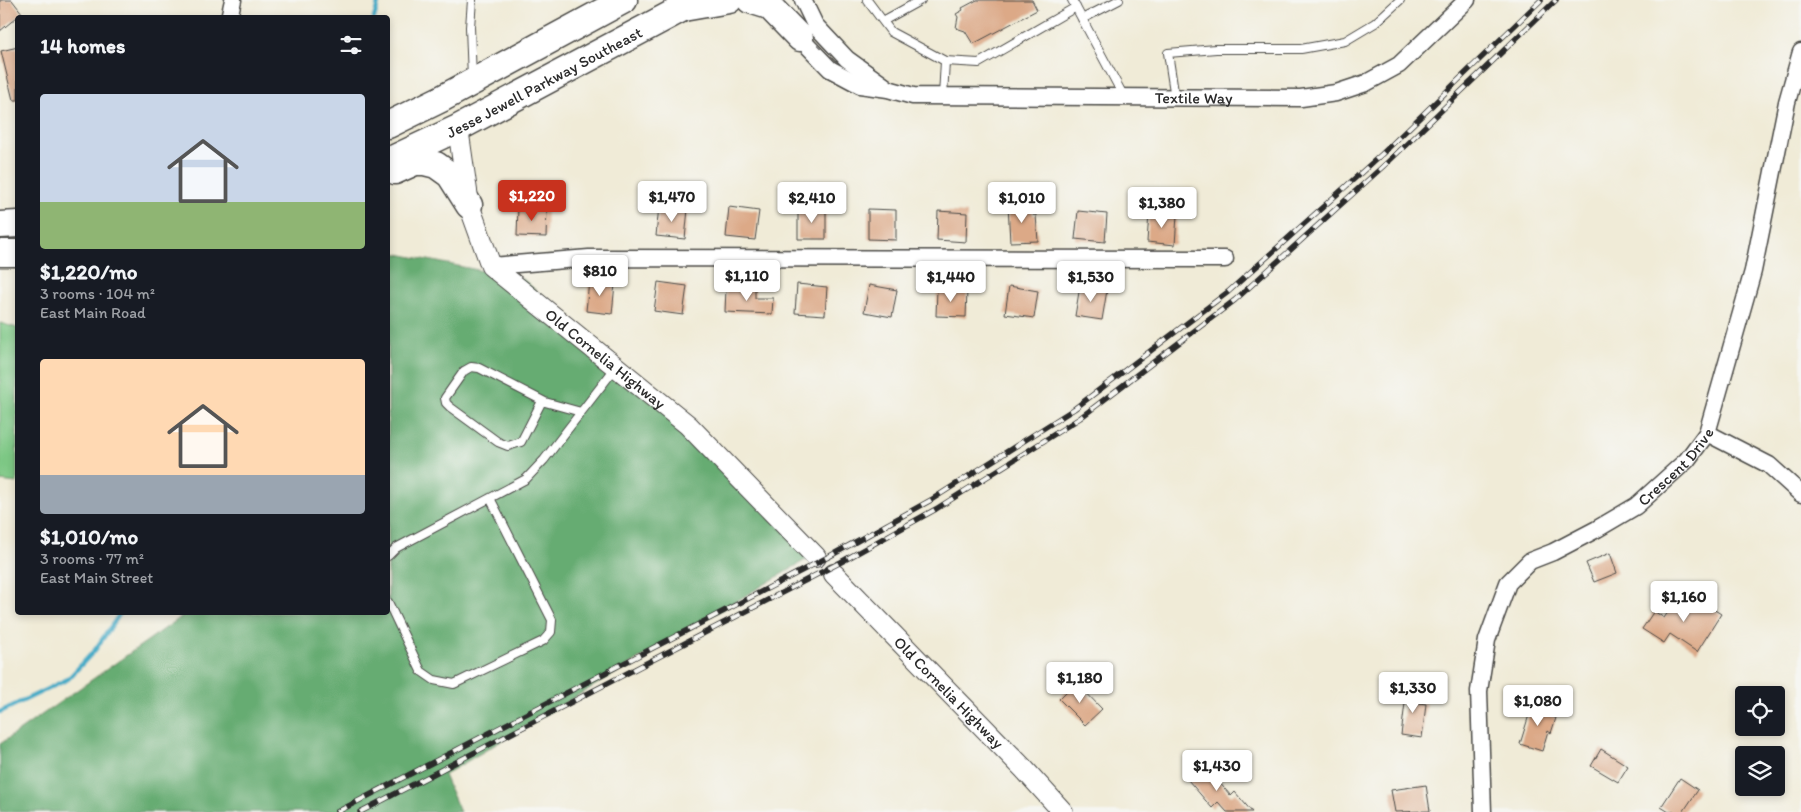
<!DOCTYPE html>
<meta charset="utf-8">
<style>
:root{--surface:#171b24;--page:#20242c;--text:#f1f3f6;--muted:#9ea1a6;--accent:#c8321e}
body{margin:0;font-family:Itim,sans-serif;background:var(--page);color:var(--text);height:100vh;display:flex;flex-direction:column;font-size:19px;white-space:nowrap}
*{box-sizing:border-box;margin:0}
p{font-size:16px;color:var(--muted)}
.icon{flex:none;width:28px;height:28px;fill:none;stroke:currentColor;stroke-width:2;stroke-linecap:round;stroke-linejoin:round}
.map{position:relative;flex:1;overflow:hidden}
.details{position:absolute;left:15px;top:15px;width:375px;height:600px;display:flex;flex-direction:column;background:var(--surface);border-radius:5px;box-shadow:0 2px 8px #0003}
.details>*{flex:none}
.tools{position:absolute;left:1735px;top:686px;display:grid;gap:10px}
.tools a{display:grid;place-items:center;width:50px;height:50px;border-radius:5px;background:var(--surface);box-shadow:0 2px 8px #0003;font-size:25px}
.price{position:absolute;translate:-50% -42px;padding:0 11px;border-radius:5px;background:#fff;color:#222;font-size:16px;line-height:32px;filter:drop-shadow(0 1px 2px #0008)}
.price::after{content:'';position:absolute;left:50%;top:30px;width:15px;height:11px;margin-left:-8px;background:inherit;clip-path:polygon(0 0,100% 0,50% 100%)}
.price.selected{background:var(--accent);color:#fff}
ul{padding:0;list-style:none}
li{display:grid;align-content:center;gap:10px;height:265px;padding:0 25px}
li span{display:grid;place-items:center;height:155px;border-radius:5px;color:#555}
li>.icon{margin-inline-start:auto}
span .icon{width:90px;height:90px;fill:#fffc;stroke-width:1}
li b{font-size:21px}
h2{display:flex;justify-content:space-between;align-items:center;height:60px;padding:0 25px;font-size:21px}
.map>svg:first-child{display:block}
</style>
<div class="map">
<svg width="1801" height="812" viewBox="0 0 1801 812">
<rect width="100%" height="100%" fill="#f6f6f2"/>
<filter id="ink" filterUnits="userSpaceOnUse"><feTurbulence type="fractalNoise" baseFrequency=".02" numOctaves="2"/><feDisplacementMap in="SourceGraphic" scale="10" xChannelSelector="R" yChannelSelector="G"/><feConvolveMatrix kernelMatrix="1 2 1 2 8 2 1 2 1" color-interpolation-filters="sRGB"/></filter>
<filter id="wash" filterUnits="userSpaceOnUse"><feTurbulence type="fractalNoise" baseFrequency=".0096" numOctaves="4" result="noise"/><feDisplacementMap in="SourceGraphic" scale="20" xChannelSelector="R" yChannelSelector="G"/><feGaussianBlur stdDeviation="1.12" result="paint"/><feColorMatrix in="noise" values="0 0 0 0 0 0 0 0 0 0 0 0 0 0 0 0 0 1.4 0 .05"/><feComposite in="paint" operator="in"/></filter>
<g filter="url(#wash)">
<rect width="100%" height="100%" fill="#f0ebd7"/>
<path fill="#7dc784" stroke="#547958" d="M0,323l17,5v155l-17,-2z"/>
<path fill="#66ac72" stroke="#486c4e" d="M388,252l135,27 301,270 -380,226 16,37h-460v-68l187,-131 201,-1z"/>
<g fill="none" stroke-linecap="round" stroke-linejoin="round">
<path stroke="#47acc7" stroke-width="4.5" d="M374,18l5,-18
M0,712l68,-33 27,-29 26,-38"/>
</g>
<g id="blocks">
<path fill="#dca987" d="M0,0h12l10,13 -22,18z
M977,0h55l5,10 -64,34 -8,-13 -9,-3 2,-11 -2,-3 7,-4 -1,-2z
M18,47v53h-5l-12,-49z
M1032,204l1,11h3l2,26 -28,1 -2,-37z
M659,206l29,3 -3,30 -29,-3z
M518,207l29,1 -1,29 -29,-1z
M729,207l30,4 -4,29 -29,-3z
M868,209l28,1v30l-28,-1z
M798,210h28v29h-28z
M938,211l29,2 -1,29 -29,-2z
M1078,211l29,3 -2,28 -30,-3z
M1149,213l28,2 -2,30 -28,-3z
M589,281l26,3 -3,30 -26,-3z
M658,282l29,4 -4,29 -29,-4z
M797,284l30,3 -2,28 -30,-2z
M869,285l28,5 -5,27 -28,-5z
M1009,286l29,5 -4,27 -29,-4z
M1080,286l27,4 -5,30 -27,-4z
M726,288h29v10h18l-1,16 -47,-2z
M937,289l30,1 -1,27 -30,-1z
M1610,553l7,20 -23,9 -8,-19z
M1688,593l33,21 -24,38 -27,-18 -6,9 -22,-14 12,-18 10,7 13,-19 5,4z
M1076,682l26,27 -17,16 -26,-26z
M1407,687l14,2 -2,14 7,1 -4,34 -21,-3z
M1533,702l18,6 -2,7 7,3 -5,15 -3,-2 -6,20 -22,-7z
M1601,749l27,17 -10,16 -27,-16z
M1205,766l26,30 4,-4 17,20h-25l-9,-10 -6,6 -24,-28z
M1680,778l18,12 -15,22h-14l-8,-5z
M1426,785l4,26 -35,1 -4,-22z"/>
</g>
</g>
<g filter="url(#ink)">
<use href="#blocks" fill-opacity="0" stroke="#494845" stroke-width="1"/>
<g fill="none" stroke-linecap="round" stroke-linejoin="round">
<g stroke="#494845" stroke-width="10">
<path id="service" d="M472,0l-2,27 2,51
M867,0l24,32 54,29 34,2 97,-56
M1072,0l52,97
M1082,19l37,-19
M883,21l38,-21
M943,96l2,-35
M1175,98l-7,-45 48,-4h85l44,-8 30,-18 25,-23
M542,401l-21,41 -13,4 -10,-4 -48,-35 -4,-4 -1,-5 19,-27 7,-4 8,1 66,34 36,10
M388,556l8,-8 130,-69 18,-19 72,-93
M388,602l33,69 13,9 20,4 89,-43 8,-9 1,-12 -62,-122"/>
</g>
<g stroke="#494845" stroke-width="19">
<g id="minor">
<path d="M803,0l12,25 32,34 39,28"/>
<path d="M229,18l4,-18"/>
<path id="s1" d="M796,30l4,8 30,31 30,16 28,4 25,7 388,2 35,-5 30,-10 33,-18 68,-65"/>
<path d="M491,266l98,-8 636,1"/>
<path d="M1707,433l62,32 32,29"/>
<path id="s2" d="M1483,812l-4,-121 8,-51 21,-57 22,-22 23,-9 44,-23 39,-23 51,-46 20,-27 46,-162 34,-169 14,-50"/>
</g>
</g>
<g stroke="#494845" stroke-width="22">
<g id="tertiary">
<path id="s3" d="M458,128l11,77 22,61 197,159 128,132"/>
<path id="s4" d="M834,574l190,195 39,43"/>
</g>
</g>
<g stroke="#494845" stroke-width="29">
<g id="primary">
<path d="M750,0l19,6 31,32"/>
<path d="M683,8l46,-8"/>
<path d="M388,125l53,-26 183,-99"/>
<path id="s5" d="M388,161l70,-33 240,-128"/>
<path d="M395,171l20,-9h9l12,3 14,10 19,30"/>
<path d="M0,225l18,-1"/>
<path d="M0,253h18"/>
</g>
</g>
<use href="#service" stroke="#fff" stroke-width="8"/>
<use href="#minor" stroke="#fff" stroke-width="16"/>
<use href="#tertiary" stroke="#fff" stroke-width="20"/>
<use href="#primary" stroke="#fff" stroke-width="26"/>
<g stroke="#2b2b2b" stroke-width="5.5">
<path id="rail" d="M337,812l493,-256 101,-56 143,-91 154,-117 154,-138 159,-154
M360,812l481,-250 95,-53 144,-91 155,-118 154,-139 167,-161"/>
</g>
<use href="#rail" stroke="#f6f6f2" stroke-width="4" stroke-dasharray="11" stroke-linecap="butt"/>
</g>
</g>
<g text-anchor="middle" dominant-baseline="central" stroke-width="4.5" stroke-linejoin="round" paint-order="stroke">
<g font-size="16" fill="#2b2b2b" stroke="#f6f6f2">
<text stroke="none"><textPath href="#s5" startOffset="175">Jesse Jewell Parkway Southeast</textPath></text>
<text stroke="none"><textPath href="#s1" startOffset="421">Textile Way</textPath></text>
<text stroke="none"><textPath href="#s3" startOffset="290">Old Cornelia Highway</textPath></text>
<text stroke="none"><textPath href="#s2" startOffset="440">Crescent Drive</textPath></text>
<text stroke="none"><textPath href="#s4" startOffset="165">Old Cornelia Highway</textPath></text>
</g>
</g>
</svg>
<div class="tools">
<a><svg class="icon" aria-label="locate" viewBox="0 0 24 24"><circle cx="12" cy="12" r="6"/><path d="M12 2v4M12 18v4M2 12h4M18 12h4"/></svg></a>
<a><svg class="icon" aria-label="layers" viewBox="0 0 24 24"><path d="M12 4l9 5-9 5-9-5zM3 14l9 5 9-5"/></svg></a>
</div>
<b class="price selected" style="left:532px;top:222px">$1,220</b>
<b class="price" style="left:672px;top:223px">$1,470</b>
<b class="price" style="left:812px;top:224px">$2,410</b>
<b class="price" style="left:1022px;top:224px">$1,010</b>
<b class="price" style="left:1162px;top:229px">$1,380</b>
<b class="price" style="left:600px;top:297px">$810</b>
<b class="price" style="left:747px;top:302px">$1,110</b>
<b class="price" style="left:951px;top:303px">$1,440</b>
<b class="price" style="left:1091px;top:303px">$1,530</b>
<b class="price" style="left:1684px;top:623px">$1,160</b>
<b class="price" style="left:1080px;top:704px">$1,180</b>
<b class="price" style="left:1413px;top:714px">$1,330</b>
<b class="price" style="left:1538px;top:727px">$1,080</b>
<b class="price" style="left:1217px;top:792px">$1,430</b>
<section class="details">
<h2>14 homes<svg class="icon" aria-label="filters" viewBox="0 0 24 24"><path d="M4 7h16M4 17h16"/><circle cx="9" cy="7" r="2"/><circle cx="15" cy="17" r="2"/></svg></h2>
<ul>
<li><span style="background:linear-gradient(#c9d6e8 70%,#8fb573 0)"><svg class="icon" aria-label="home" viewBox="0 0 24 24"><path d="M3 11l9-7 9 7M6 9v11h12V9"/></svg></span><div><b>$1,220/mo</b><p>3 rooms · 104 m²</p><p>East Main Road</p></div></li>
<li><span style="background:linear-gradient(#ffd9b3 75%,#9aa5b1 0)"><svg class="icon" aria-label="home" viewBox="0 0 24 24"><path d="M3 11l9-7 9 7M6 9v11h12V9"/></svg></span><div><b>$1,010/mo</b><p>3 rooms · 77 m²</p><p>East Main Street</p></div></li>
</ul>
</section>
</div>
